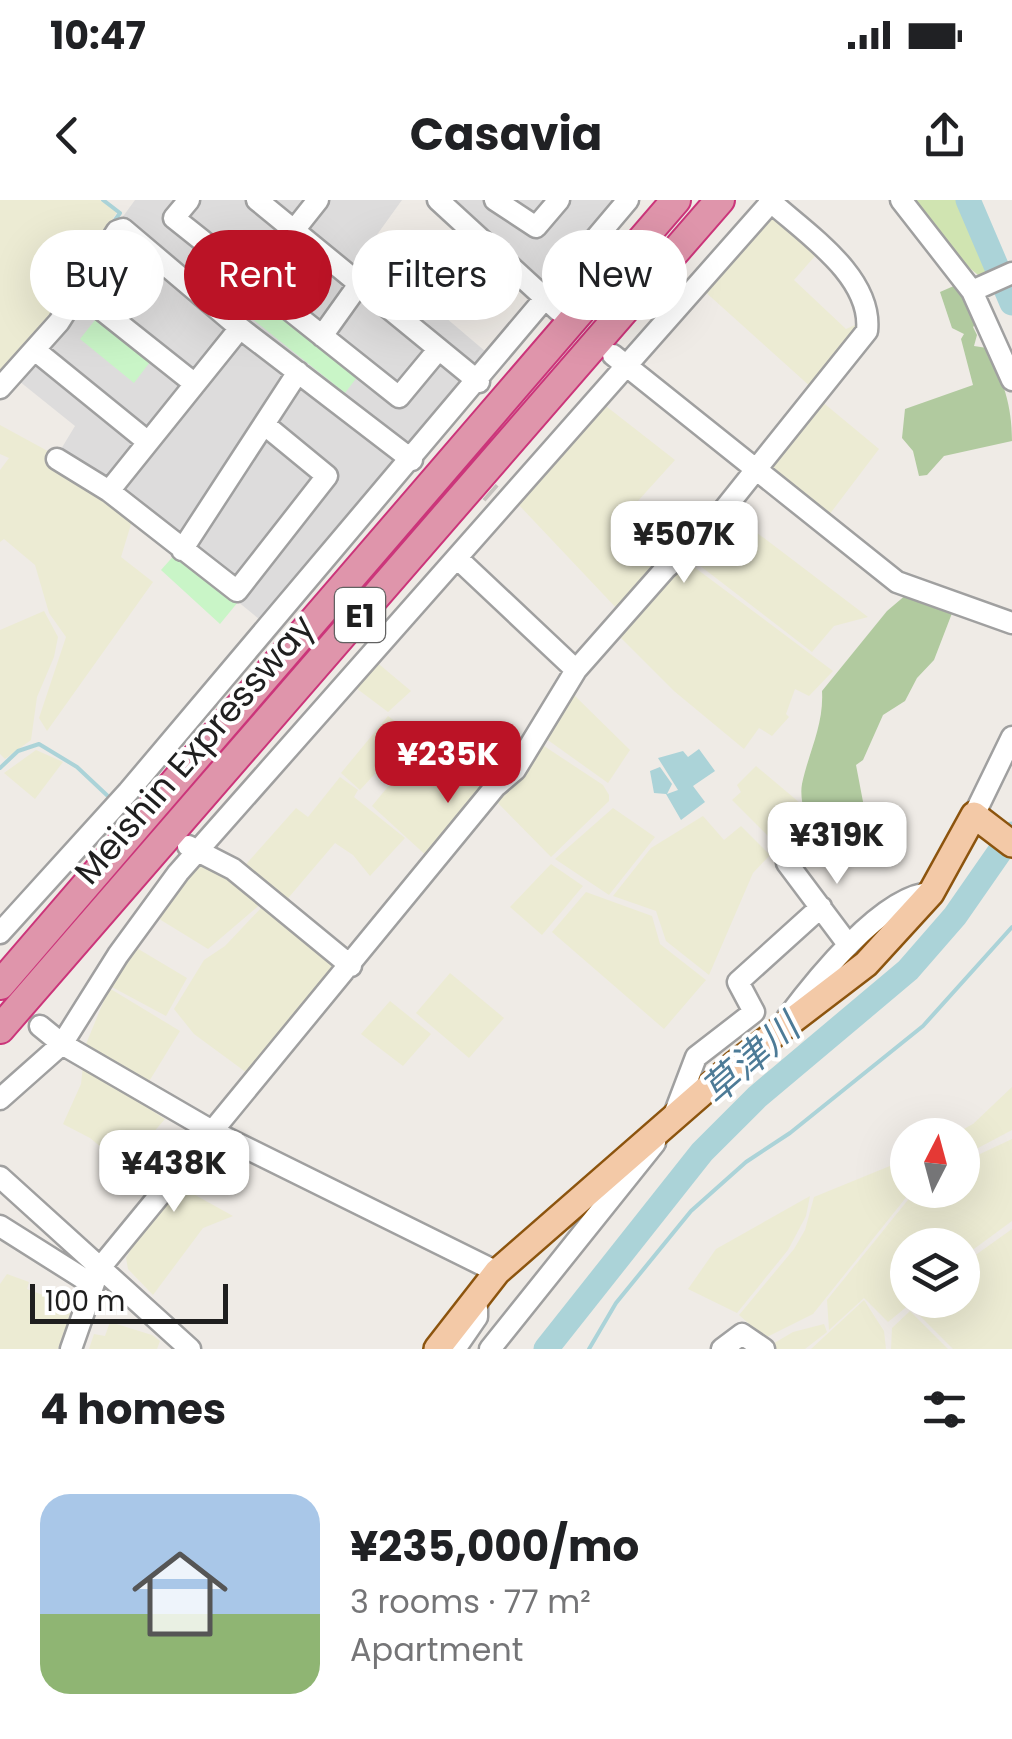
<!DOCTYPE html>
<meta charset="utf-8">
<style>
:root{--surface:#fff;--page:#f6f6f6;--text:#202124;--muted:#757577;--line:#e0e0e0;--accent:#bb1326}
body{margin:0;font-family:Poppins,"Noto Sans JP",sans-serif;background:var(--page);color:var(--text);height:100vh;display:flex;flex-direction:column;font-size:38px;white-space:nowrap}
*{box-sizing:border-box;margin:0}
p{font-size:32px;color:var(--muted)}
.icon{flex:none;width:55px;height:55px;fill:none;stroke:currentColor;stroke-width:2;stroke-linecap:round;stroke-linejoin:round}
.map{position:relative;height:1149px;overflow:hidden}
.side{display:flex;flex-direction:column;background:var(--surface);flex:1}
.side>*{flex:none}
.top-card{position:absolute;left:30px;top:30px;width:952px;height:90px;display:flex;gap:20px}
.needle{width:65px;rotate:6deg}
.tools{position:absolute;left:890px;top:918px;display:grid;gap:20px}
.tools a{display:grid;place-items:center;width:90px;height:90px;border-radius:50%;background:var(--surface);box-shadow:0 10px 40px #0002;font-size:50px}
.scale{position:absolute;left:30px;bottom:25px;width:198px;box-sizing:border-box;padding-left:10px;border:5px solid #1f1f1f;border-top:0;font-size:28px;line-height:35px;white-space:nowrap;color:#1f1f1f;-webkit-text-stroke:8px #fff;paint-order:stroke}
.price{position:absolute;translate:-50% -85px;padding:0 22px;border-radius:20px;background:#fff;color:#222;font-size:32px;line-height:65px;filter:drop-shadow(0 2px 5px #0008)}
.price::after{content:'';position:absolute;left:50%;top:60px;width:30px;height:22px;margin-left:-15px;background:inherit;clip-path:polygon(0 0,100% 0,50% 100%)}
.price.on{background:var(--accent);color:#fff}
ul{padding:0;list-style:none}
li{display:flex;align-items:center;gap:30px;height:250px;padding:0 40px}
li+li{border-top:2px solid var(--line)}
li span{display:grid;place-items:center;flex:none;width:280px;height:200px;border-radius:30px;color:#555}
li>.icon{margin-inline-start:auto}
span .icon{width:120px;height:120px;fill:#fffc;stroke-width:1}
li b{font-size:42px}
h2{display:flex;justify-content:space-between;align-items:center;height:120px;padding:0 40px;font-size:42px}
.chip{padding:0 35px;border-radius:45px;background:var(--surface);box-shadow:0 10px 40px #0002;font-size:35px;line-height:90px}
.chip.on{background:var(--accent);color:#fff}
.status{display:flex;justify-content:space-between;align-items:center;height:70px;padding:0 50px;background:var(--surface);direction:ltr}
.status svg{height:28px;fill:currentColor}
header{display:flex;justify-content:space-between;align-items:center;height:130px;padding:0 40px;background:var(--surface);font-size:45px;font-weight:700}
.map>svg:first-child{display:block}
</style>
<div class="status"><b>10:47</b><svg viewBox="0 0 49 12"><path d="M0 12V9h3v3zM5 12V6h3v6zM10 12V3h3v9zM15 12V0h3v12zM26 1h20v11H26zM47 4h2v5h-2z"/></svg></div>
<header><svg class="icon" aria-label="back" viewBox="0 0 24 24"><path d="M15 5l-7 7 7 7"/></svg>Casavia<svg class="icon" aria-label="share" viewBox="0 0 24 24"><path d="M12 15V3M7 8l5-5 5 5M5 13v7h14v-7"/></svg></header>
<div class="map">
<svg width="1012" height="1149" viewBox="0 0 1012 1149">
<rect width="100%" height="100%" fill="#efebe6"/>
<path fill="#dddcdc" d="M135,0h267l-36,50 126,107 -77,87 -21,15 -135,160 -110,-90 -97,-65 23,-38 -66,-53z
M447,0h171l-69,85 -9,-1z"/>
<path fill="#ecebd3" d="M0,0h100l17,12 -88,139 -29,29z
M768,19l9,1 38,36 -21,24 52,49 16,-7 -50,66 -110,-99z
M820,200l59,49 -53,70 -60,-48z
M602,203l73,57 -38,42 47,38 -64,72 -103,-109z
M0,225l55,30 77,66 -11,36 32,25 -106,149 -8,-13 27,-81 -17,-24 -14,-48 -31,-26 -4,3v-72l9,-12 -9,-4z
M731,314l17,12 120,91 -34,9 -22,26 -122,-94z
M686,361l147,110 -24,25 -14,-7 -9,25 3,3 -17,19 -13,-8 -15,21 -70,-58 -55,-55z
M44,411l14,26 -4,20 -17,40 -6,43 -26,19 -5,-5v-124z
M374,460l37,31 -23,21 -36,-27z
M574,495l56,55 -22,33 -63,-45z
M388,516l24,18 -52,56 -19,-17z
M412,538l73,51 -55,70 -58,-53 23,-28 -10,-9z
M541,544l62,41 6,10v6l-58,56 -57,-58z
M36,550l27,12 -28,37 -31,-26z
M756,566l44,37 -22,43 -46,-46 9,-8 -4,-7z
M340,577l18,13 -4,7 51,41 -35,38 -17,-21 -18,-12 -51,60 -44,-32 56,-63 12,9z
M613,608l42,29 -46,58 -54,-36z
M703,616l21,24 17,-14 29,29 -17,18 -44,102 -43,-34 -10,-30 -43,-15 38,-48z
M203,658l60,44 -55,47 -52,-32z
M551,664l32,22 -41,49 -32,-28z
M586,692l66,24 8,28 46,36 -42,49 -112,-97z
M262,707l35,19 44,38 -35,35 -59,74 -53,-39 -20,-25 30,-49 21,-14z
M135,747l52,31 -21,38 -56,-30z
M450,773l54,45 -35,40 -53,-45z
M109,788l71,43 -32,52 -64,-34z
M390,801l41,33 -28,32 -42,-32z
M83,866l82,53 -41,47 -34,-28 -27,-14 18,-40z
M1012,887v43l-49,26 -1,-21h-9l20,-11z
M1012,939v82l-49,36 -1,-12h-54v55h7l-27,22 -24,-24 -35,32 -2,-30 89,-110h46l1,-28z
M907,959l1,31h4l-99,124 -48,24 -26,-23 55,-66 11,-19 9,-33z
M179,986l54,30 -30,12 -50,67 -25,-26 -2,-11 15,-26z
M810,996l-4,20 -18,34 -51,63 -49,-24 28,-40z
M1012,1029v120h-59l-40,-40 10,-9h39l1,-36z
M7,1074l22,8 -2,7 16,6 4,-9 30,8 -19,55h-58v-65z
M864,1100l20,31 2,18h-75z
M910,1111l38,38h-57l1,-21z
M110,1122l42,13 8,6 -3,8h-68l5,-15 11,2z
M824,1124l3,8 -22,17h-31l-3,-4 22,-13z"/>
<path fill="#d0e4b1" d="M912,0h47l34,72 -15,3 -24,-20z"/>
<path fill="#b1ca9f" d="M956,85l21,38 -4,4 4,8 -3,11 13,2c16,33 25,56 25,93l-68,15 -17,19 -8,1 -6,-25 -11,-13 3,-29 68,-24 -12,-46 3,-5 -12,-6 -12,-36z
M907,394l47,14 -20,52 -17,18 -12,23 -22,14 -20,45 -7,5 8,42 -41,38 -15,-7c-1,-17 -9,-39 -6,-54 7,-33 22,-59 20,-93l65,-80z"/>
<path fill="#c9f5c7" d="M265,99l96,73 -16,21 -100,-80 11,-13z
M99,115l54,43 -19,25 -54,-44z
M177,352l61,50 -18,22 -59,-54z"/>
<path fill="#abd3d8" d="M699,549l16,22 -22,15 12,16 -24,18 -15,-26 -12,-1 -4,-22 10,-4 12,17 -5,10 11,-4 -20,-32 25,-7 5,6z"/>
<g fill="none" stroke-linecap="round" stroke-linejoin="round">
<path stroke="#abd3d8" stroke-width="4" d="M103,0l17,13 -7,10
M0,568l18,-17 21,-7 38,23 34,32
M589,1149l27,-46 75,-92 55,-49 44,-29 133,-107 89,-99"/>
<path stroke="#abd3d8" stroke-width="25" d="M968,0l44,103
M546,1149l156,-197 55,-55 151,-127 47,-54 57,-82"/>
<path stroke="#c5c2be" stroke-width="20" stroke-dasharray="20 10" stroke-linecap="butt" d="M444,252l48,42
M139,601l42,40"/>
<g stroke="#a0a0a0" stroke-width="25">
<path id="minor" d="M189,0l-15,18 225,179 39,-47
M257,0l222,182
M438,0l121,111
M495,0l41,27 23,-27
M901,0l71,91 40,89
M295,29l23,-29
M78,91l117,93
M972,91l40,-18
M231,119l28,-33
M322,136l35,-49
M36,151l112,91
M613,155l284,227 115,41
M0,188l59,-66 58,-91 6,-2 117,99 172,132
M57,259l52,32 128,100 90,-115 -62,-51
M109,291l131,-163
M182,350l116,-178
M457,358l119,112
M974,615l38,-78
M188,646l45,23 118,97
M787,663l60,80
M0,733l128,-141 500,-592
M787,818c26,-35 96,-124 144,-125
M40,826l22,18 150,87 285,141
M0,899l62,-55 56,-89 60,-82 593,-671
M672,920l24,-63 58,-45 -16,-30 83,-75
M0,977l190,172
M0,1026l92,58
M71,1149l28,-80 396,-482 20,-17 61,-100 90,-102 36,-31 165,-206c6,-55 -63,-99 -98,-131
M455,1149l22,-32v-9
M490,1149l165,-206
M722,1149l20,-15 22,15"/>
</g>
<g stroke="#8c540e" stroke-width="30">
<path id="major" d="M437,1149l60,-77 237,-207 132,-101 65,-71 43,-78 38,29"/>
</g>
<g stroke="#cb357a" stroke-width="32">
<path id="highway" d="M0,785l676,-785
M0,829l720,-829"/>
</g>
<use href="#minor" stroke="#fff" stroke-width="20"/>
<use href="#major" stroke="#f3c9a7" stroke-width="25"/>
<use href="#highway" stroke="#df95ab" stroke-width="28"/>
</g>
<g text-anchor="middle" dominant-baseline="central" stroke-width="8" stroke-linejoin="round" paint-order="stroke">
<rect fill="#fff" stroke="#626262" stroke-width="2.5" x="335" y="388" width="50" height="54" rx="8"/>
<g font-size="32" font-weight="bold" fill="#1f1f1f">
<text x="360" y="415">E1</text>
</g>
<g font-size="35" fill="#1f1f1f" stroke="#fff">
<text transform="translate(194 549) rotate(-49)">Meishin Expressway</text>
</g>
<g font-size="38" font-style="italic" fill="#4d7b97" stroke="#fff">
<text transform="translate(750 859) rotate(-41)">草津川</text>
</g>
</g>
</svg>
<div class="tools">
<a><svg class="needle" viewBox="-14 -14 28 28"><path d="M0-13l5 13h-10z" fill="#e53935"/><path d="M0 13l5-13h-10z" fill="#757577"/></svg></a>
<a><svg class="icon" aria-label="layers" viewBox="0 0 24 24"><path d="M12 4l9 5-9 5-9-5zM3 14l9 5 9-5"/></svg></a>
</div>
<div class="scale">100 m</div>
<b class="price" style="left:684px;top:386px">¥507K</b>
<b class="price on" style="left:448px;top:606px">¥235K</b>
<b class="price" style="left:837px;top:687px">¥319K</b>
<b class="price" style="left:174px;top:1015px">¥438K</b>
<div class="top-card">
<a class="chip">Buy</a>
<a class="chip on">Rent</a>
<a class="chip">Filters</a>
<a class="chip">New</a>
</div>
</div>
<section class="side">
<h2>4 homes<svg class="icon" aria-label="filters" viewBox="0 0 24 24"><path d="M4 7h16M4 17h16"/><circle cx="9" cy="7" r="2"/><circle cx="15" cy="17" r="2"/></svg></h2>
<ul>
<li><span style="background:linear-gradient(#a9c7e8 60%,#8fb573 0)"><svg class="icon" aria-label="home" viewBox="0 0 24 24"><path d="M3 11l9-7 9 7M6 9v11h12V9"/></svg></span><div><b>¥235,000/mo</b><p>3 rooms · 77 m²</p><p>Apartment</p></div></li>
</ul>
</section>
